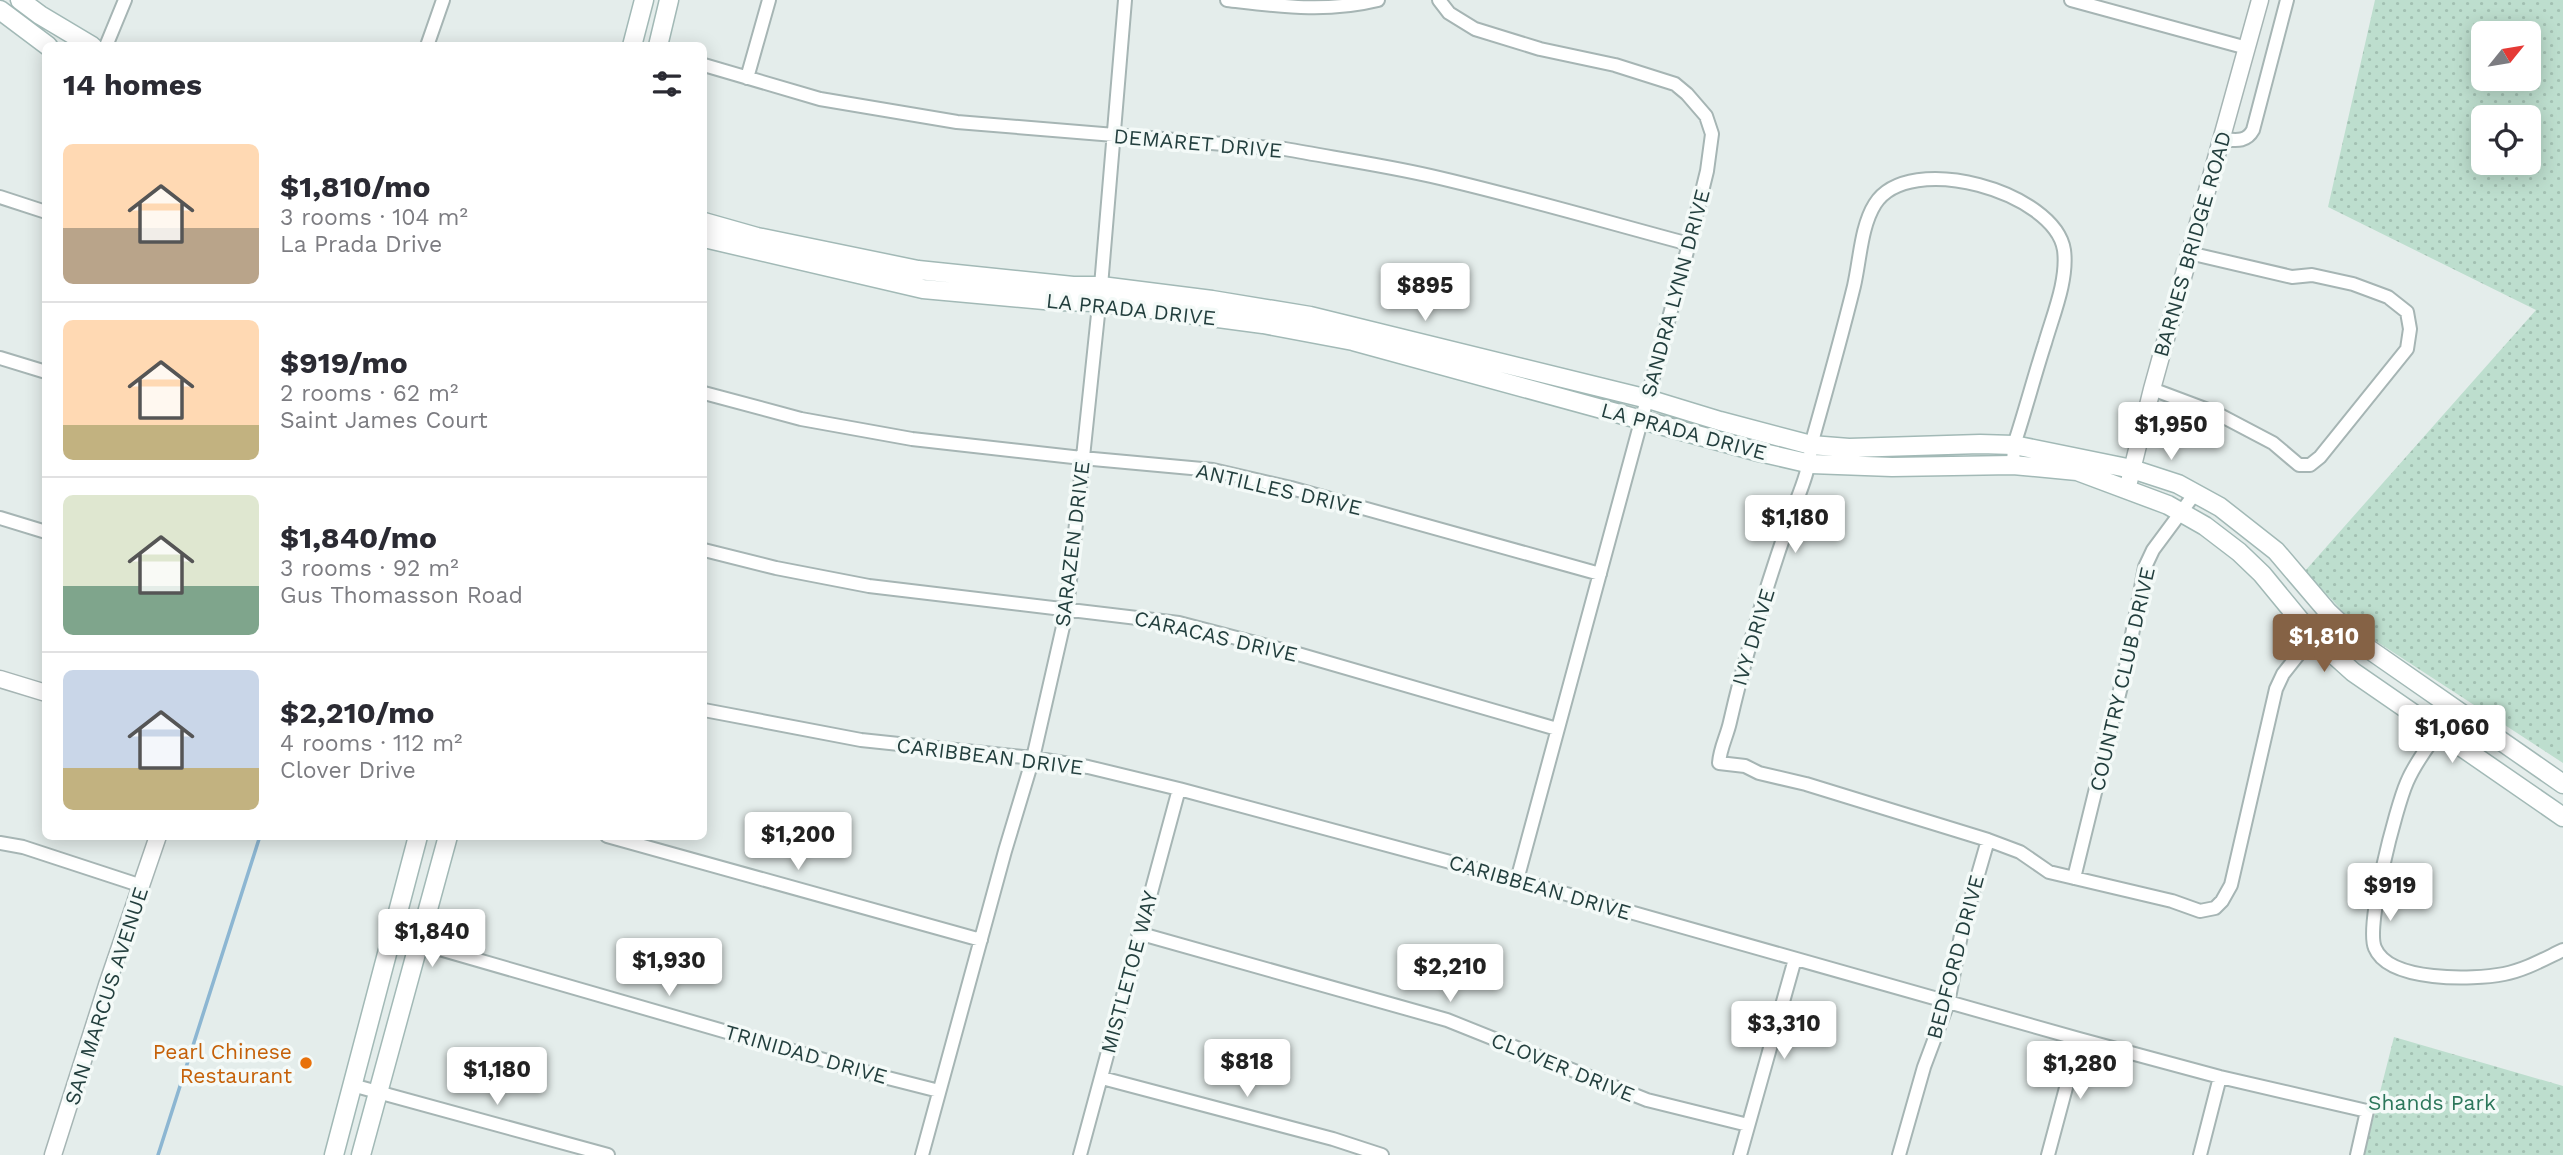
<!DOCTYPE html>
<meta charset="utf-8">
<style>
:root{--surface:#fff;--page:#f2f2f3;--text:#2b2b33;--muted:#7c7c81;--line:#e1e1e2;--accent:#856245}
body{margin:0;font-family:"Work Sans",sans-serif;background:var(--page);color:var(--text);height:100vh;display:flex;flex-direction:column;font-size:26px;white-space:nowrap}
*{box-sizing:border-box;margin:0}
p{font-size:23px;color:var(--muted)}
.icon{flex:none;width:38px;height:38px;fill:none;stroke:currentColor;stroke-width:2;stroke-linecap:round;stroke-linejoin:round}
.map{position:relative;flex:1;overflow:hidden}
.panel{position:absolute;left:42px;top:42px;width:665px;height:798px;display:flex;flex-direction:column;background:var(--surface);border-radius:10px;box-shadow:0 4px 18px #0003}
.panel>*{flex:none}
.needle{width:46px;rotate:60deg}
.fabs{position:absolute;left:2471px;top:21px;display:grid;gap:14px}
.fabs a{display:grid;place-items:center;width:70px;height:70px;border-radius:10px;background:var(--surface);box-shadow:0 4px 18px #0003;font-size:35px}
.price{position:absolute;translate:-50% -60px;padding:0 16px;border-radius:7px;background:#fff;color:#222;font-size:23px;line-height:46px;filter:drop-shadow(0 2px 4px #0008)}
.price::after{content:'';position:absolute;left:50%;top:42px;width:21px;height:16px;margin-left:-10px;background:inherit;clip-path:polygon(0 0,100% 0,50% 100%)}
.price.active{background:var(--accent);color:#fff}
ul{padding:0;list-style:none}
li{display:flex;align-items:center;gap:21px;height:175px;padding:0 21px}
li+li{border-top:2px solid var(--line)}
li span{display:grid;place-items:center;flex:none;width:196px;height:140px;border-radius:10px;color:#555}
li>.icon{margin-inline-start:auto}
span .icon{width:84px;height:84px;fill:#fffc;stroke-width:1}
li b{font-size:30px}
h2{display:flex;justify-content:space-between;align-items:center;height:84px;padding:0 21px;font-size:30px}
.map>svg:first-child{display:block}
</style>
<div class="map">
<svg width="2563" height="1155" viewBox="0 0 2563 1155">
<defs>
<pattern id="grass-dots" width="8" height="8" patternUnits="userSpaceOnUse" patternTransform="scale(1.75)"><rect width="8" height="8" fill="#bddece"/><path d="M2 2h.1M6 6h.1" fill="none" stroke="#a2c0b2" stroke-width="1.8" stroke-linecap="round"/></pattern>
</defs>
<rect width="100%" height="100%" fill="#e4edeb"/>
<path fill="url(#grass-dots)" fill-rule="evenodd" d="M2375,0h188v763l-201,-131 -57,-61 231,-261 -208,-103zM2483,33h46v46h-46zM2483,117h46v46h-46z
M2394,1037l169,49v69h-199z"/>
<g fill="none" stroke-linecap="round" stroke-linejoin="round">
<path stroke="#8cb6d2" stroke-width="3.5" d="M158,1155l102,-319"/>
<g stroke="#a6b5b4" stroke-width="16">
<path id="minor" d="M1227,0c53,6 98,13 151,0
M1439,0l10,13 26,16 65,20 75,16 60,19 12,10 19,22 6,18 -5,37 -18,73 -172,636
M2071,0l176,48
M106,46l19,-46
M427,46l16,-46
M704,65l116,34 137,23 328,27c49,9 98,16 146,27 87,20 172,45 258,68
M747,78l22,-78
M2221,139c14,1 25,4 32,-9l34,-130
M0,197l46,15
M0,358l46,14
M2152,389l64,24 57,30 26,22h11l10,-8 87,-108 3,-20 -3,-17 -19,-15 -35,-13 -41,-9 -20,2 -103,-24
M704,393l97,26 111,20 170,19 131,12 78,18 309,86
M2013,465l1,-20c11,-33 20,-68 31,-102 8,-28 23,-63 19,-93 -9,-58 -155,-100 -189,-46 -14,22 -15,56 -21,82 -13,53 -28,106 -43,159 -1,29 -15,54 -24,82 -22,64 -42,129 -57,195 -3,14 -10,26 -11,41l26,3 14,7 47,11 182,56 32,12 29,20 123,29 28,10 15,-3 7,-7 9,-16 45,-196 7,-15 30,-38
M0,518l46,14
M704,550l72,18 93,18 310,37 119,31 259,75
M704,710l157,30 172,18 55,9 91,22 338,91 562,159 141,38 147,34 -10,44
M2438,732c-11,16 -23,31 -31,50 -11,25 -42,144 -32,166 14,34 98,32 129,26 21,-4 40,-15 59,-24
M607,836l374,104
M0,843l23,4 119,39
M2074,878l52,-212 19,-99 8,-17 43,-58
M1138,933l309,87 200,80 101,25
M391,935l485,140 63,16
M1102,1078l231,61 49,16
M352,1085l256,70
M922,1155l83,-304 28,-93 34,-149 34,-323 24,-286
M1080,1155l99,-366
M1740,1155l55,-196
M1899,1155l25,-88 24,-64 14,-73 26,-90
M2048,1155l31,-116
M2200,1155l20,-78"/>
</g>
<g stroke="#a6b5b4" stroke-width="19">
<path id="tertiary" d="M2127,490l25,-101 108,-389
M0,679l46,14
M53,1155l55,-173 50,-146"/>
</g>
<g stroke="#a2b9b6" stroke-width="21">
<path id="secondary" d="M20,0l20,15 52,31
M0,10l48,36
M632,46l12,-46
M658,46l11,-46
M704,222l53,15 161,33 155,16h28l111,14 98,16 338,83 72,22 91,24 38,3 131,-4 34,1 118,24 46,15 42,23 56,44 52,61 35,33 200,139
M704,238l219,51 132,12 43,1 165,22 90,17 406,111 52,12 81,3 121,-2 64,6 91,34 37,21 34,26 23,22 51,62 40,36 210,145
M334,1155l84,-319
M361,1155l87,-319"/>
</g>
<use href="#minor" stroke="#fff" stroke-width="12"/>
<use href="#tertiary" stroke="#fff" stroke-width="16"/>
<use href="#secondary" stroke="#fff" stroke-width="18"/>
</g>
<circle fill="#e8710a" stroke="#f4faf8" stroke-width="2.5" cx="306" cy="1063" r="7"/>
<g text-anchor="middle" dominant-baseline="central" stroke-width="7" stroke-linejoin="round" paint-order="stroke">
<g font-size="21" fill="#233f3e" stroke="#f4faf8">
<text transform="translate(1198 143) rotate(5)">DEMARET DRIVE</text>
<text transform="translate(2192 244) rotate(-74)">BARNES BRIDGE ROAD</text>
<text transform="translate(1675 293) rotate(-75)">SANDRA LYNN DRIVE</text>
<text transform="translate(1131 309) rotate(6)">LA PRADA DRIVE</text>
<text transform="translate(1684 431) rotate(15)">LA PRADA DRIVE</text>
<text transform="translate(1279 489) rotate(13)">ANTILLES DRIVE</text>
<text transform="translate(1072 544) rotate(-83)">SARAZEN DRIVE</text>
<text transform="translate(1216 636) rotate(13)">CARACAS DRIVE</text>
<text transform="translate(1753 637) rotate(-73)">IVY DRIVE</text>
<text transform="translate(2122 679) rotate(-77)">COUNTRY CLUB DRIVE</text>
<text transform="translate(990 756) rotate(7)">CARIBBEAN DRIVE</text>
<text transform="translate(1540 887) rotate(16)">CARIBBEAN DRIVE</text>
<text transform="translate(1955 957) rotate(-75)">BEDFORD DRIVE</text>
<text transform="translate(1129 972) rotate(-75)">MISTLETOE WAY</text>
<text transform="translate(106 996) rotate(-72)">SAN MARCUS AVENUE</text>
<text transform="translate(806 1054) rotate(16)">TRINIDAD DRIVE</text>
<text transform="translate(1563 1067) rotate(22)">CLOVER DRIVE</text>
</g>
<g font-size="21" fill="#c56008" stroke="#f4faf8" text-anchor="end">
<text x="292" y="1051">Pearl Chinese<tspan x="292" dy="24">Restaurant</tspan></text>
</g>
<g font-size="21" fill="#2c775b" stroke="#f4faf8">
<text x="2432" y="1102">Shands Park</text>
</g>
</g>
</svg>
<div class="fabs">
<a><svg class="needle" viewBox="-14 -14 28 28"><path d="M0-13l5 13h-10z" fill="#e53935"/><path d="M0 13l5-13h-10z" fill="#7c7c81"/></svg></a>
<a><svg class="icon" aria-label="locate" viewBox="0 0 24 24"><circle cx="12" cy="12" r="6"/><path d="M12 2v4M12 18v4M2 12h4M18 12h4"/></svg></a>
</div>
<b class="price" style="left:1425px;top:323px">$895</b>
<b class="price" style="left:2171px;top:462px">$1,950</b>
<b class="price" style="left:1795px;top:555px">$1,180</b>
<b class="price active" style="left:2324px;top:674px">$1,810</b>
<b class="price" style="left:2452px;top:765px">$1,060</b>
<b class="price" style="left:798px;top:872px">$1,200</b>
<b class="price" style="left:2390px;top:923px">$919</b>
<b class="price" style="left:432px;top:969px">$1,840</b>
<b class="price" style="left:669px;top:998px">$1,930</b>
<b class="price" style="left:1450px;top:1004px">$2,210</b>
<b class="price" style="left:1784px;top:1061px">$3,310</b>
<b class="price" style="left:1247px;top:1099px">$818</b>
<b class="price" style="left:2080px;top:1101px">$1,280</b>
<b class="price" style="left:497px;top:1107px">$1,180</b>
<section class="panel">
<h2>14 homes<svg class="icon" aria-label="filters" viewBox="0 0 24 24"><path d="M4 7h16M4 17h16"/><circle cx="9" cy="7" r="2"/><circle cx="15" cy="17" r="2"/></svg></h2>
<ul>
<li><span style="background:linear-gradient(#ffd9b3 60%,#b9a48a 0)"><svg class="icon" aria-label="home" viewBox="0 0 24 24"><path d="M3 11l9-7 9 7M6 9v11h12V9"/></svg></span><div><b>$1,810/mo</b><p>3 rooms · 104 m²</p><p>La Prada Drive</p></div></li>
<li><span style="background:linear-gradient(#ffd9b3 75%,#c2b280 0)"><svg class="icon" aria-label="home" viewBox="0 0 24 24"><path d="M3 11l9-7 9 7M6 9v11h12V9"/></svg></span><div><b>$919/mo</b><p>2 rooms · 62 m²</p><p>Saint James Court</p></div></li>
<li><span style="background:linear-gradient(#dfe7d0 65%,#7fa58c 0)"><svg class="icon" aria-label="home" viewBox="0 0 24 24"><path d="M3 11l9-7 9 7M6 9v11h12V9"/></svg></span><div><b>$1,840/mo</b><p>3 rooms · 92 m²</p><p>Gus Thomasson Road</p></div></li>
<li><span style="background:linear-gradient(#c9d6e8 70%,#c2b280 0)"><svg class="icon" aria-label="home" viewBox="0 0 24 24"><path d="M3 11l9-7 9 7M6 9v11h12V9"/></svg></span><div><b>$2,210/mo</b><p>4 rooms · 112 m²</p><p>Clover Drive</p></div></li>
</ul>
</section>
</div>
